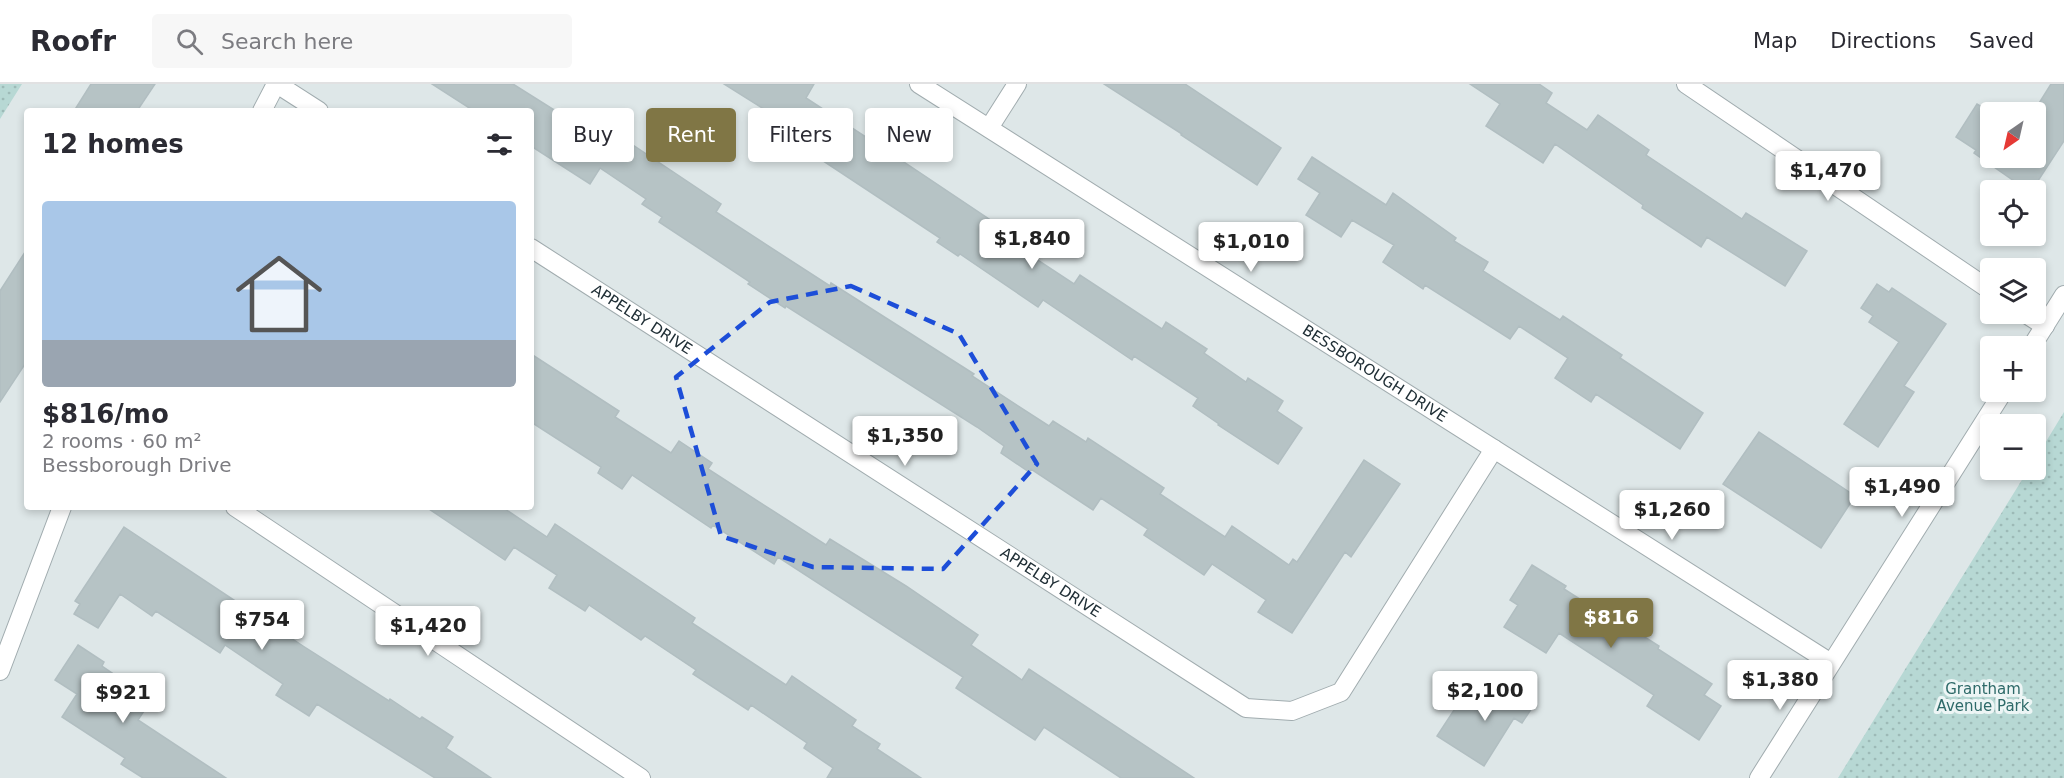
<!DOCTYPE html>
<meta charset="utf-8">
<style>
:root{--surface:#fff;--page:#f7f7f7;--text:#2b2b33;--muted:#7c7c81;--line:#e1e1e2;--accent:#807645}
body{margin:0;font-family:"DejaVu Sans",sans-serif;background:var(--page);color:var(--text);height:100vh;display:flex;flex-direction:column;font-size:22px;white-space:nowrap}
*{box-sizing:border-box;margin:0}
p{font-size:20px;color:var(--muted)}
.icon{flex:none;width:33px;height:33px;fill:none;stroke:currentColor;stroke-width:2;stroke-linecap:round;stroke-linejoin:round}
.map{position:relative;flex:1;overflow:hidden}
.side{position:absolute;left:24px;top:24px;width:510px;height:402px;display:flex;flex-direction:column;background:var(--surface);border-radius:6px;box-shadow:0 3px 9px #0003}
.side>*{flex:none}
.guide{position:absolute;left:552px;top:24px;width:570px;height:54px;display:flex;gap:12px}
.needle{width:39px;rotate:214deg}
.controls{position:absolute;left:1980px;top:18px;display:grid;gap:12px}
.controls a{display:grid;place-items:center;width:66px;height:66px;border-radius:6px;background:var(--surface);box-shadow:0 3px 9px #0003;font-size:30px}
.price{position:absolute;translate:-50% -51px;padding:0 14px;border-radius:6px;background:#fff;color:#222;font-size:20px;line-height:39px;filter:drop-shadow(0 2px 3px #0008)}
.price::after{content:'';position:absolute;left:50%;top:36px;width:18px;height:14px;margin-left:-9px;background:inherit;clip-path:polygon(0 0,100% 0,50% 100%)}
.price.on{background:var(--accent);color:#fff}
ul{padding:0;list-style:none}
li{display:grid;align-content:center;gap:12px;height:318px;padding:0 18px}
li+li{border-top:2px solid var(--line)}
li span{display:grid;place-items:center;height:186px;border-radius:6px;color:#555}
li>.icon{margin-inline-start:auto}
span .icon{width:108px;height:108px;fill:#fffc;stroke-width:1}
li b{font-size:26px}
h2{display:flex;justify-content:space-between;align-items:center;height:72px;padding:0 18px;font-size:26px}
.tag{padding:0 21px;border-radius:6px;background:var(--surface);box-shadow:0 3px 9px #0003;font-size:21px;line-height:54px}
.tag.on{background:var(--accent);color:#fff}
header{display:flex;align-items:center;gap:36px;box-sizing:border-box;height:84px;padding:0 30px;background:var(--surface);border-bottom:2px solid var(--line)}
header strong{font-size:28px}
nav{display:flex;gap:33px;margin-inline-start:auto;font-size:21px}
.search{width:420px;height:54px;background:var(--page);display:flex;align-items:center;gap:15px;box-sizing:border-box;padding:0 21px;border-radius:6px;color:var(--muted);font-size:22px}
.map>svg:first-child{display:block}
</style>
<header>
<strong>Roofr</strong>
<div class="search"><svg class="icon" aria-label="search" viewBox="0 0 24 24"><circle cx="10" cy="10" r="6"/><path d="M15 15l6 6"/></svg>Search here</div>
<nav><a>Map</a><a>Directions</a><a>Saved</a></nav>
</header>
<div class="map">
<svg width="2064" height="694" viewBox="0 0 2064 694">
<defs>
<pattern id="park-dots" width="8" height="8" patternUnits="userSpaceOnUse" patternTransform="scale(1.5)"><rect width="8" height="8" fill="#b7d8d4"/><path d="M2 2h.1M6 6h.1" fill="none" stroke="#9dbab7" stroke-width="1.8" stroke-linecap="round"/></pattern>
</defs>
<rect width="100%" height="100%" fill="#dee7e8"/>
<path fill="url(#park-dots)" d="M0,0h22l-22,35z
M2064,328v366h-226l190,-308h8v-12z"/>
<path fill="#b6c3c5" stroke="#b1bec1" stroke-width="1.5" d="M91,0h64l-18,27h-63z
M432,0h81l65,41 7,-12 136,91 -5,8 114,74 1,-3 143,91 -2,2 77,50 4,-5 33,21 2,-4 76,50 -4,6 65,43 7,-11 57,39 4,-6 4,3 67,-102 36,24 -49,73 -6,-5 -53,81 -34,-21 8,-12 -54,-36 -8,11 -60,-40 4,-6 -47,-31 -8,12 -62,-41 -2,3 -28,-19 3,-7 -27,-19 -191,-121 -1,2 -37,-24 2,-2 -91,-60 3,-5 -20,-13 4,-5 -46,-31 -10,16 -59,-38v-35h-57z
M724,0h90l-8,14 72,47 4,-6 23,15 -4,6 121,81 -4,6 56,37 6,-9 82,54 4,-7 41,27 -3,4 42,29 2,-4 35,23 -6,10 25,17 -24,36 -60,-39 1,-1 -26,-18 5,-8 -64,-42 -2,4 -89,-60 -5,7 -78,-53 -2,2 -21,-14 3,-4 -138,-91 6,-10z
M1104,0h81l96,64 -24,37 -76,-50 1,-1z
M1470,0h69l13,9 -6,10 41,27 11,-15 51,35 -3,5 96,64 4,-6 61,38 -22,35 -78,-49 -6,10 -59,-39 1,-3 -88,-61 -12,19 -57,-37 14,-22z
M2051,0h13v57l-32,49h-5l-53,-37 2,-3 -20,-13 21,-33 14,8 -1,46h46v-50z
M1312,73l74,48 7,-12 63,45 -2,3 34,21 -5,9 77,49 3,-4 59,39 -2,3 83,55 -23,36 -84,-55 -5,8 -36,-24 13,-20 -49,-32 -9,13 -85,-54 -2,4 -40,-27 11,-17 -42,-25 -11,17 -35,-22 14,-22 -22,-14z
M27,165v112l-27,41v-111z
M1877,200l12,8 3,-4 54,36 -42,62 10,6 -36,55 -34,-23 55,-82 -30,-20 4,-6 -12,-8z
M531,270l88,57 -4,6 56,36 8,-12 33,22 -4,6 118,76 4,-6 76,47 72,49 -7,10 51,35 7,-11 165,109h-73l-77,-51 -9,13 -79,-52 7,-11 -185,-120 -4,7 -61,-39 -2,3 -79,-53 -10,14 -24,-16 3,-6 -70,-45z
M1759,348l96,64 -34,52 -98,-64z
M426,423h76l45,30 8,-13 140,94 -3,5 94,62 6,-9 64,44 -4,6 28,18 -3,5 44,29h-94l6,-10 -29,-20 3,-5 -56,-38 -3,5 -55,-36 3,-4 -51,-34 -4,4 -52,-35 -4,6 -36,-23 8,-13 -43,-28 -9,13z
M124,443l179,119 86,55 1,-2 30,20 2,-2 31,20 -7,11 45,30h-56l-118,-74 -8,12 -33,-21 7,-11 -58,-39 -5,8 -64,-42 -4,5 -32,-22 -22,34 -24,-14 6,-10 -5,-3z
M1532,481l34,21 -2,3 61,39 1,-3 33,21 -1,3 54,35 -8,11 17,11 -22,34 -52,-34 7,-11 -95,-62 -13,20 -42,-26 14,-22 -8,-5z
M78,561l26,17 -2,4 10,7 -9,12 41,26 -6,9 88,58h-83l-22,-14 4,-6 -63,-41 15,-23 -22,-14z
M1504,598l32,20 -14,21 -8,-5 -30,48 -47,-30 23,-35 11,6 10,-16 13,8z"/>
<g fill="none" stroke-linecap="round" stroke-linejoin="round">
<g stroke="#a1acaf" stroke-width="20">
<g id="minor">
<path d="M277,0l42,27"/>
<path id="s1" d="M919,0l912,579"/>
<path d="M1686,0l304,206"/>
<path d="M262,27l14,-27"/>
<path d="M989,44l28,-44"/>
<path id="s2" d="M531,164l715,460 46,3 49,-19 153,-243"/>
<path d="M2026,230l19,12"/>
<path d="M2032,262l32,-51"/>
<path d="M235,423l406,271"/>
<path d="M0,587l62,-164"/>
<path d="M1759,694l244,-386"/>
</g>
</g>
<use href="#minor" stroke="#fff" stroke-width="18"/>
</g>
<path fill="none" stroke="#1d4ed8" stroke-width="4.5" stroke-dasharray="12 8" stroke-linejoin="round" d="M851,202l108,48 78,130 -94,105 -130,-2 -92,-31 -45,-159 94,-75z"/>
<g text-anchor="middle" dominant-baseline="central" stroke-width="6" stroke-linejoin="round" paint-order="stroke">
<g font-size="15" fill="#202f36" stroke="#edf5f5">
<text stroke="none"><textPath href="#s2" startOffset="132">APPELBY DRIVE</textPath></text>
<text stroke="none"><textPath href="#s1" startOffset="540">BESSBOROUGH DRIVE</textPath></text>
<text stroke="none"><textPath href="#s2" startOffset="618">APPELBY DRIVE</textPath></text>
</g>
<g font-size="15" fill="#2e6a69" stroke="#edf5f5">
<text x="1983" y="605">Grantham<tspan x="1983" dy="17">Avenue Park</tspan></text>
</g>
</g>
</svg>
<div class="controls">
<a><svg class="needle" viewBox="-14 -14 28 28"><path d="M0-13l5 13h-10z" fill="#e53935"/><path d="M0 13l5-13h-10z" fill="#7c7c81"/></svg></a>
<a><svg class="icon" aria-label="locate" viewBox="0 0 24 24"><circle cx="12" cy="12" r="6"/><path d="M12 2v4M12 18v4M2 12h4M18 12h4"/></svg></a>
<a><svg class="icon" aria-label="layers" viewBox="0 0 24 24"><path d="M12 4l9 5-9 5-9-5zM3 14l9 5 9-5"/></svg></a>
<a>+</a>
<a>−</a>
</div>
<b class="price" style="left:1828px;top:118px">$1,470</b>
<b class="price" style="left:1032px;top:186px">$1,840</b>
<b class="price" style="left:1251px;top:189px">$1,010</b>
<b class="price" style="left:905px;top:383px">$1,350</b>
<b class="price" style="left:1902px;top:434px">$1,490</b>
<b class="price" style="left:1672px;top:457px">$1,260</b>
<b class="price on" style="left:1611px;top:565px">$816</b>
<b class="price" style="left:262px;top:567px">$754</b>
<b class="price" style="left:428px;top:573px">$1,420</b>
<b class="price" style="left:1780px;top:627px">$1,380</b>
<b class="price" style="left:1485px;top:638px">$2,100</b>
<b class="price" style="left:123px;top:640px">$921</b>
<div class="guide">
<a class="tag">Buy</a>
<a class="tag on">Rent</a>
<a class="tag">Filters</a>
<a class="tag">New</a>
</div>
<section class="side">
<h2>12 homes<svg class="icon" aria-label="filters" viewBox="0 0 24 24"><path d="M4 7h16M4 17h16"/><circle cx="9" cy="7" r="2"/><circle cx="15" cy="17" r="2"/></svg></h2>
<ul>
<li><span style="background:linear-gradient(#a9c7e8 75%,#9aa5b1 0)"><svg class="icon" aria-label="home" viewBox="0 0 24 24"><path d="M3 11l9-7 9 7M6 9v11h12V9"/></svg></span><div><b>$816/mo</b><p>2 rooms · 60 m²</p><p>Bessborough Drive</p></div></li>
</ul>
</section>
</div>
